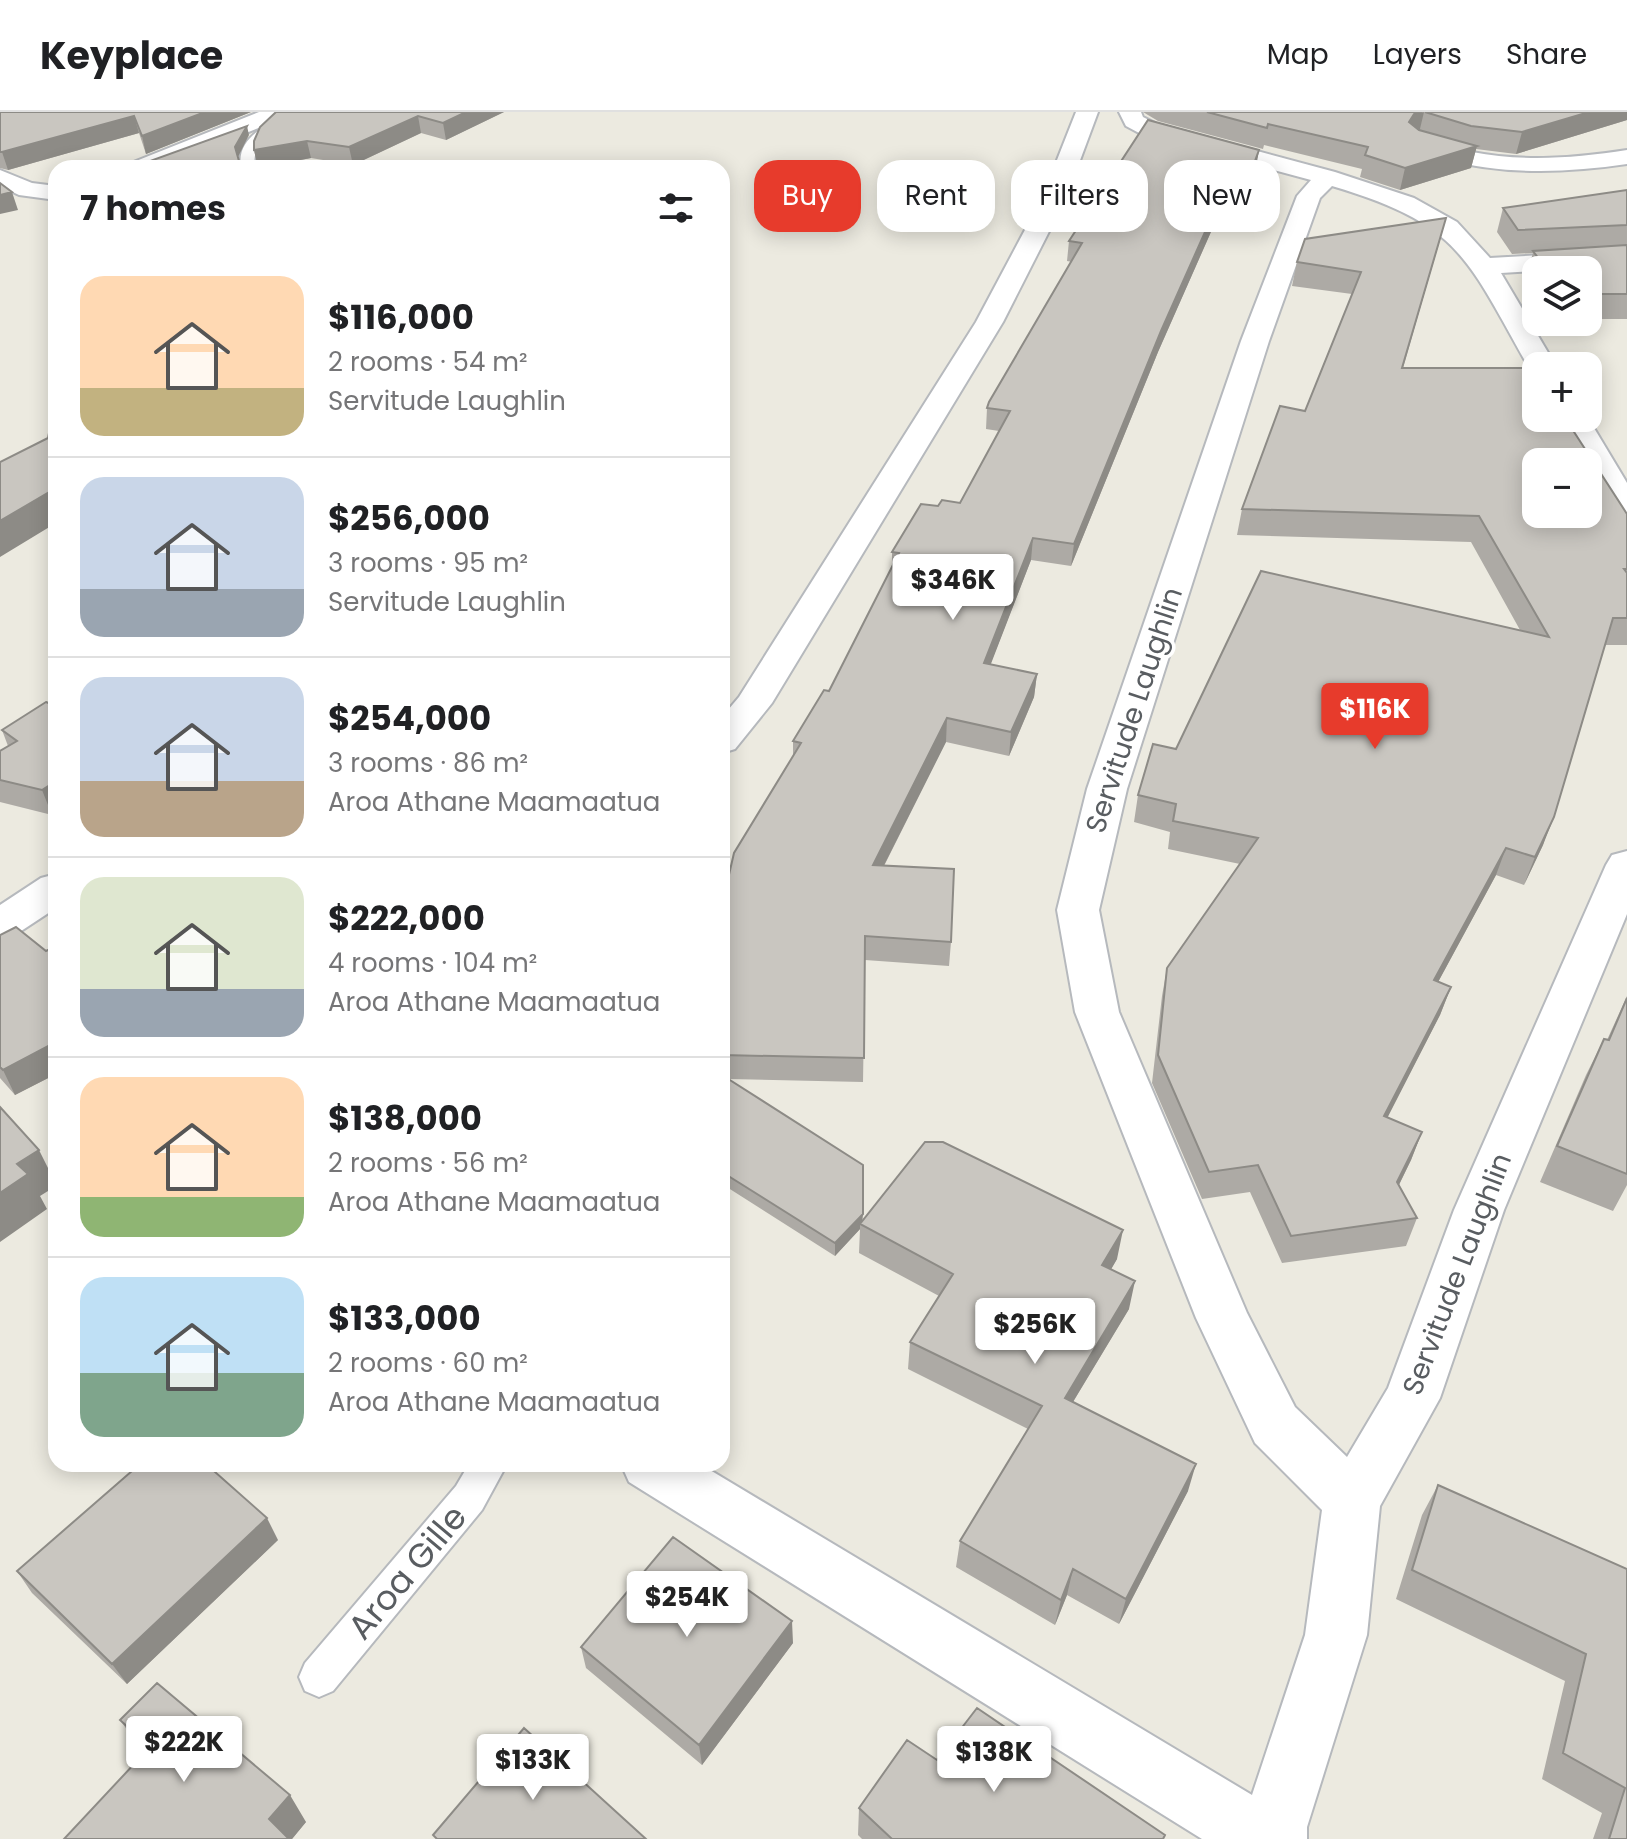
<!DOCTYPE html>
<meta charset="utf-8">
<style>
:root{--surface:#fff;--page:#f2f2f2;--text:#202124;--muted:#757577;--line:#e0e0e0;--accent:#e73b2c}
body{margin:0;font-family:Poppins,sans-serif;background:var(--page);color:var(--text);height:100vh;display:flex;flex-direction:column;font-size:30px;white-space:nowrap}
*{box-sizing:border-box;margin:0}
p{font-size:26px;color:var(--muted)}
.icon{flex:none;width:44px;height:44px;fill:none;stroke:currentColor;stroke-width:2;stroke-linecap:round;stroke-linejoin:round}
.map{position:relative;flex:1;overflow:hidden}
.sheet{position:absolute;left:48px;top:48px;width:682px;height:1312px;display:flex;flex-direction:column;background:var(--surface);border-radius:24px;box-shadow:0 4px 20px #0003}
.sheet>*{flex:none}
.top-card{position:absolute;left:754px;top:48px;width:752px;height:72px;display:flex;gap:16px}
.controls{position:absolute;left:1522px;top:144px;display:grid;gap:16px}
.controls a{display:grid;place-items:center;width:80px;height:80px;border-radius:16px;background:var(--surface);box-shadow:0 4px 20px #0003;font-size:40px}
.price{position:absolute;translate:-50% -68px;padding:0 18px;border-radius:8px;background:#fff;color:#222;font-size:26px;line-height:52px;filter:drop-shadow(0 2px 4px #0008)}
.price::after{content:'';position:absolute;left:50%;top:48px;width:24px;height:18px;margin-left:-12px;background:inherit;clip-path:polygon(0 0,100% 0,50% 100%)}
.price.on{background:var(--accent);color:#fff}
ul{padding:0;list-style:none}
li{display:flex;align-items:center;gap:24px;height:200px;padding:0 32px}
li+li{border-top:2px solid var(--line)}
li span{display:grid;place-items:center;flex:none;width:224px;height:160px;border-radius:24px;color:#555}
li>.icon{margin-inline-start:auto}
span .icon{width:96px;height:96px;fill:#fffc;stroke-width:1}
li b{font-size:34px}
h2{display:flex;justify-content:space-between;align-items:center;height:96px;padding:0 32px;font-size:34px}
.tag{padding:0 28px;border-radius:24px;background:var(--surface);box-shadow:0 4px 20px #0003;font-size:28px;line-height:72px}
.tag.on{background:var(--accent);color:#fff}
header{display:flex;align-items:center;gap:48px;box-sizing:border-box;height:112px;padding:0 40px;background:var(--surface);border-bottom:2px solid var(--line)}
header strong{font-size:38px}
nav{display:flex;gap:44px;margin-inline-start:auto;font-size:28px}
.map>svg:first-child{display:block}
</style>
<header>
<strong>Keyplace</strong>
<nav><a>Map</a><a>Layers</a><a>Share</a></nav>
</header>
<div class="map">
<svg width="1627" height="1727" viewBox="0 0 1627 1727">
<rect width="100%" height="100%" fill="#eceae0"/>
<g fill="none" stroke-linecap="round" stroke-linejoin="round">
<g stroke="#b6b9bd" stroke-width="4">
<path id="lane" d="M280,0h14c-15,20 -44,27 -39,56h-14c-5,-30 22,-37 39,-56z
M469,1352h38l-25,46 -149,181 -14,6 -14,-6 -6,-14 6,-14 151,-177z"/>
</g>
<g stroke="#b6b9bd" stroke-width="4">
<path id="street" d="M259,0h30l-3,5 -127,51h-31l3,-5z
M1076,0h22l-32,86 -63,124 -231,381 -37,46 -13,4v-36l17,-20 237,-375 66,-124z
M1119,0h22l2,5 14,7 178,48 79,26 43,24 33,36 137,-8v16l-126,7 55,93h-20v7l-8,-7c-62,-109 -68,-142 -196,-180l-12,12 -51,143 -142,448 -28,121 20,102 128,301 48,94 52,50 41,-69 66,-178 152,-345 6,-10 15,-4v63l-123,296 -64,188 -60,108 -13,129 -60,192v12h-105l-573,-357 -8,-18h79l552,331 53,-160 17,-125 -67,-67 -59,-125 -121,-306 -18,-102 30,-121 154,-448 56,-145 14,-16 -170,-46 -15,-8z
M1418,24c18,5 35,13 54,16 52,10 103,6 155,-2v14c-61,9 -120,11 -181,-4 -12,-3 -31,-7 -39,-17l3,-5z
M0,58l32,13 24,3v14l-37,-5 -19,-9z
M1558,306h30l39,65v36l-11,-3 -28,-47v-7h-4z
M56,762v34l-41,27 -15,5v-35l41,-27z"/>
</g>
<use href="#lane" fill="#fff" fill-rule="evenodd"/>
<use href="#street" fill="#fff" fill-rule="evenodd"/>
</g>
<path fill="#adaaa5" d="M0,0h251l-105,42 -7,-21 -131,37 -8,-2z
M276,0h228l-58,28 -25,-7 -68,32 -42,-7 -53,10 -4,-18z
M1143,0h484v8l-111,34 -40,-5 -5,19 -71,22 -40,-13 2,-8 -98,-24 -1,4 -105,-28z
M1148,8l108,48 -7,20 -13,-2 -11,39h-11l-56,127 -87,214 -40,-6 -41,105 47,9 -3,23 -25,59 -63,-14 -62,124 67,76 -2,24 -84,-6 -2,122 -134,-3 134,142 254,38 -6,10 18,40 -56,93 115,89 -69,133 -52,-29 -12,30 -99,-58 4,-26 68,-112 -120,-60 2,-27 29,-46 -80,-43 1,-24 -25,27 -113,-72v-279l71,-149v-15l36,-50 63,-124v-15l46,-46 22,-3 39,-72 -13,-2 1,-21 85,-146 -5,-1 2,-20z
M1627,78v129h-39v-49h-52v19l-10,-14 7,-22 -21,1 -15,-22 6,-24z
M1446,106l-43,150 224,146v131h-22l-62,200 -19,40 -28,-10 -58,107 13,5 -11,28 -53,102 35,15 -11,28 -12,25 18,33 -11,28 -124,17 -32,-71 -48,7 -50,-116 10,-87 5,-28 73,-104 -72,-15 2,-17 -36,-10 4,-27 38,-46 344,-119 -49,-88 -234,-7 5,-26 63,-98 47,-117 -60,-8 5,-24z
M56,594v106l-4,3 -52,-13v-51l8,-5 -6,-16z
M0,823l46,16 10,-5v128l-41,21 -15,-17z
M1627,884v189l-14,26 -73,-29 46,-107 18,-36 3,1z
M1438,1373l189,84v270h-34l9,-26 -60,-34 23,-98 -169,-82 26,-84z
M278,1428l-151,144 -95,-91 -15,-22z
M793,1531l-91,122 -116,-97 -5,-21z
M120,1608l186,102 -14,17h-228l81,-86 -4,-4z
M937,1648l227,79h-302l-4,-4 1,-27z"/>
<path fill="#8d8b86" d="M205,0h46l-105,42 -4,-18z
M466,0h38l-58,28 -3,-17z
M1424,0l-5,21 -10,-11 5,-8z
M1589,0h38v8l-111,34 6,-22z
M134,4l5,17 -131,37 -6,-18z
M418,4l3,17 -68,32 -4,-18z
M247,14l2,9 -11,22 -3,-10z
M307,29l4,17 -53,10 -4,-18z
M1477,34l-6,22 -71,22 5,-22z
M1259,38l-3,18 -7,20 3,-19z
M239,49l1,7h-28l-1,-2z
M1239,55l-3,19 -11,39 3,-19z
M12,80l6,18 -18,4v-19z
M1217,93l-3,20 -56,127 -87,214 3,-22 87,-213z
M1446,106l-6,22 -45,153 7,-25z
M56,376v35l-56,34v-36z
M1033,426l-2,22 -49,127 2,-24z
M1037,562l-3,23 -25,59 2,-24z
M947,606l-1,24 -74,147 1,-24z
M56,669v31l-4,3 -10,-25z
M1554,705l-11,28 -19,40 11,-28z
M1506,736l-10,27 -72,133 10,-28z
M1451,875l-11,28 -66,129 10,-28z
M56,930v32l-41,21 -12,-25z
M1422,1020l-11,28 -24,49 10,-27z
M39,1038l17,34v2l-16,10 7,13 -47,33v-49l17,-29z
M863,1102l-1,11 -2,-1v5l-25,27v-13z
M1123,1118l-6,29 -20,35 5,-29z
M1135,1169l-6,28 -70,116 6,-27z
M1196,1352l-8,27 -69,133 7,-25z
M267,1406l11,22 -151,144 -15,-20z
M1073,1457l-6,26 -12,30 6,-25z
M792,1509l1,22 -91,122 -3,-20z
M290,1683l16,27 -14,17h-11l-12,-20z"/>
<path fill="#c9c6c0" stroke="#8d8b86" stroke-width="2" fill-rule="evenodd" d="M0,0h205l-63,24 -8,-20 -132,36h-2z
M276,0h190l-23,11 -25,-7 -69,31 -42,-6 -53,9v-9l6,-14z
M1207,0h215l-8,2 -5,8 10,8 58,16 -72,22 -40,-13 3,-8 -100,-23 -1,4z
M1425,0h164l-67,20 -51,-6z
M1148,8l111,30 -7,19 -13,-2 -11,39 -11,-1 -56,126 -87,213 -41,-6 -49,125 53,11 -26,58 -64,-14 -74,147 81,4 -3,73 -86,-6 -1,122 -142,-3v-150l12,-52 67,-110 -8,-2 31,-51 5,1 70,-138 -7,-1 29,-48 17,2 4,-6 18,3 50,-92 -23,-3 2,-6 93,-159 -13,-2z
M247,14l-12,21 4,14 -28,5 1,2h-59l-3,-7z
M0,71l12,9 -12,3z
M1627,78v35l-109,5 -15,-22z
M1446,106l-44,150h131l3,5v45h29l62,96v55h-3l3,4v45h-14l-59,199 -19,40 -29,-9 -72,132 17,7 -67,129 38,16 -25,50 20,36 -126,18 -33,-71 -49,7 -51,-117 9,-87 91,-130 -85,-17 3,-17 -38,-9 15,-51 23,5 85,-178 288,66 -70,-121 -237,-7 38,-103 25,5 56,-139 -64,-10 8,-23zM1536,350h52v52h-52z
M1627,133v49h-39v-24h-41l-14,-19z
M56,318v58l-56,33v-59l48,-24 1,-5z
M46,590l10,4v75l-14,9 -42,-10v-29l17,-10 -15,-11z
M16,815l30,24 10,-5v96l-53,28 -3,-3v-132z
M1627,886v176l-70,-28 47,-107 5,1z
M722,963l141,90v49l-28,29 -113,-71z
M0,995l39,43 -22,14 11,10 -28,19z
M925,1030h18l180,88 -21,35 33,16 -70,117 131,66 -70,135 -53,-30 -12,31 -101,-59 82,-135 -132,-64 43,-68 -93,-50z
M140,1352h66l61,54 -155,146 -95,-93z
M1438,1373l189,84v270h-18l16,-51 -62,-35 23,-99 -174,-84z
M673,1425l119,84 -93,124 -118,-98z
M157,1571l133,112 -21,24 20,20h-225l86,-92 -30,-27z
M977,1596l188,127 -2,4h-271l-33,-31 48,-68 30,20z
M524,1616l122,111h-209l-4,-4z"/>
<g text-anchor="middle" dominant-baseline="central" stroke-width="7" stroke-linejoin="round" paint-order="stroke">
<g font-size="28" fill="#595d61" stroke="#fff">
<text transform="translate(1134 598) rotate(-72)">Servitude Laughlin</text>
<text transform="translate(1457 1162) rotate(-69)">Servitude Laughlin</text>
</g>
<g font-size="34" fill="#595d61" stroke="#fff">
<text transform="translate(407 1460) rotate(-50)">Aroa Gille</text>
</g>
</g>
</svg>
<div class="controls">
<a><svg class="icon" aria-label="layers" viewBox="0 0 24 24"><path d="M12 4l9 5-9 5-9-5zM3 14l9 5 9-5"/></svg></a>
<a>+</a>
<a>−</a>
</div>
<b class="price" style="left:953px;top:510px">$346K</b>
<b class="price on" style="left:1375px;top:639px">$116K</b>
<b class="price" style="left:1035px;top:1254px">$256K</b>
<b class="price" style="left:687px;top:1527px">$254K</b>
<b class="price" style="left:184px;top:1672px">$222K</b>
<b class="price" style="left:994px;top:1682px">$138K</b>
<b class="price" style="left:533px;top:1690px">$133K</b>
<div class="top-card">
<a class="tag on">Buy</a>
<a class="tag">Rent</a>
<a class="tag">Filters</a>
<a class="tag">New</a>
</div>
<section class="sheet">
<h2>7 homes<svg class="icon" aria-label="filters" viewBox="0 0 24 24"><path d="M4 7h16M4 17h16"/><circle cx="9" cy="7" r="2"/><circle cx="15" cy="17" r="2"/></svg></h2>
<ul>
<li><span style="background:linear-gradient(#ffd9b3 70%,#c2b280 0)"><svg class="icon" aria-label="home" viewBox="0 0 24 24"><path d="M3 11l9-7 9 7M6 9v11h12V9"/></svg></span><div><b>$116,000</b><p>2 rooms · 54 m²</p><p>Servitude Laughlin</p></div></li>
<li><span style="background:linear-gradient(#c9d6e8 70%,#9aa5b1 0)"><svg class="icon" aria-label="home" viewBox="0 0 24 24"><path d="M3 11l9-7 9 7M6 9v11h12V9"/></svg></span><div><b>$256,000</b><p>3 rooms · 95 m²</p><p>Servitude Laughlin</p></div></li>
<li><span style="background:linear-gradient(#c9d6e8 65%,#b9a48a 0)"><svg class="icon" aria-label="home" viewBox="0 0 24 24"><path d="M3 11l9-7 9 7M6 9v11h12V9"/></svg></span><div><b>$254,000</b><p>3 rooms · 86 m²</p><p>Aroa Athane Maamaatua</p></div></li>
<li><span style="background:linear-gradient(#dfe7d0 70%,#9aa5b1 0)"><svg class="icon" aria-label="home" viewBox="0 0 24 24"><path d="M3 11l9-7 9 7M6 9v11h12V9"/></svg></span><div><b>$222,000</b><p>4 rooms · 104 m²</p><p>Aroa Athane Maamaatua</p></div></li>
<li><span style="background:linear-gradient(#ffd9b3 75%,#8fb573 0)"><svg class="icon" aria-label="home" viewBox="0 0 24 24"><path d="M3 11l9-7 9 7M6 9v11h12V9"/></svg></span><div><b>$138,000</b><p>2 rooms · 56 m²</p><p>Aroa Athane Maamaatua</p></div></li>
<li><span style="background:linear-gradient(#bfe0f5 60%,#7fa58c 0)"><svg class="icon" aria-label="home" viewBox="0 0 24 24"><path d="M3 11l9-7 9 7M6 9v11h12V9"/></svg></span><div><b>$133,000</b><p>2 rooms · 60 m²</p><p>Aroa Athane Maamaatua</p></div></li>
</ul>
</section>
</div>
